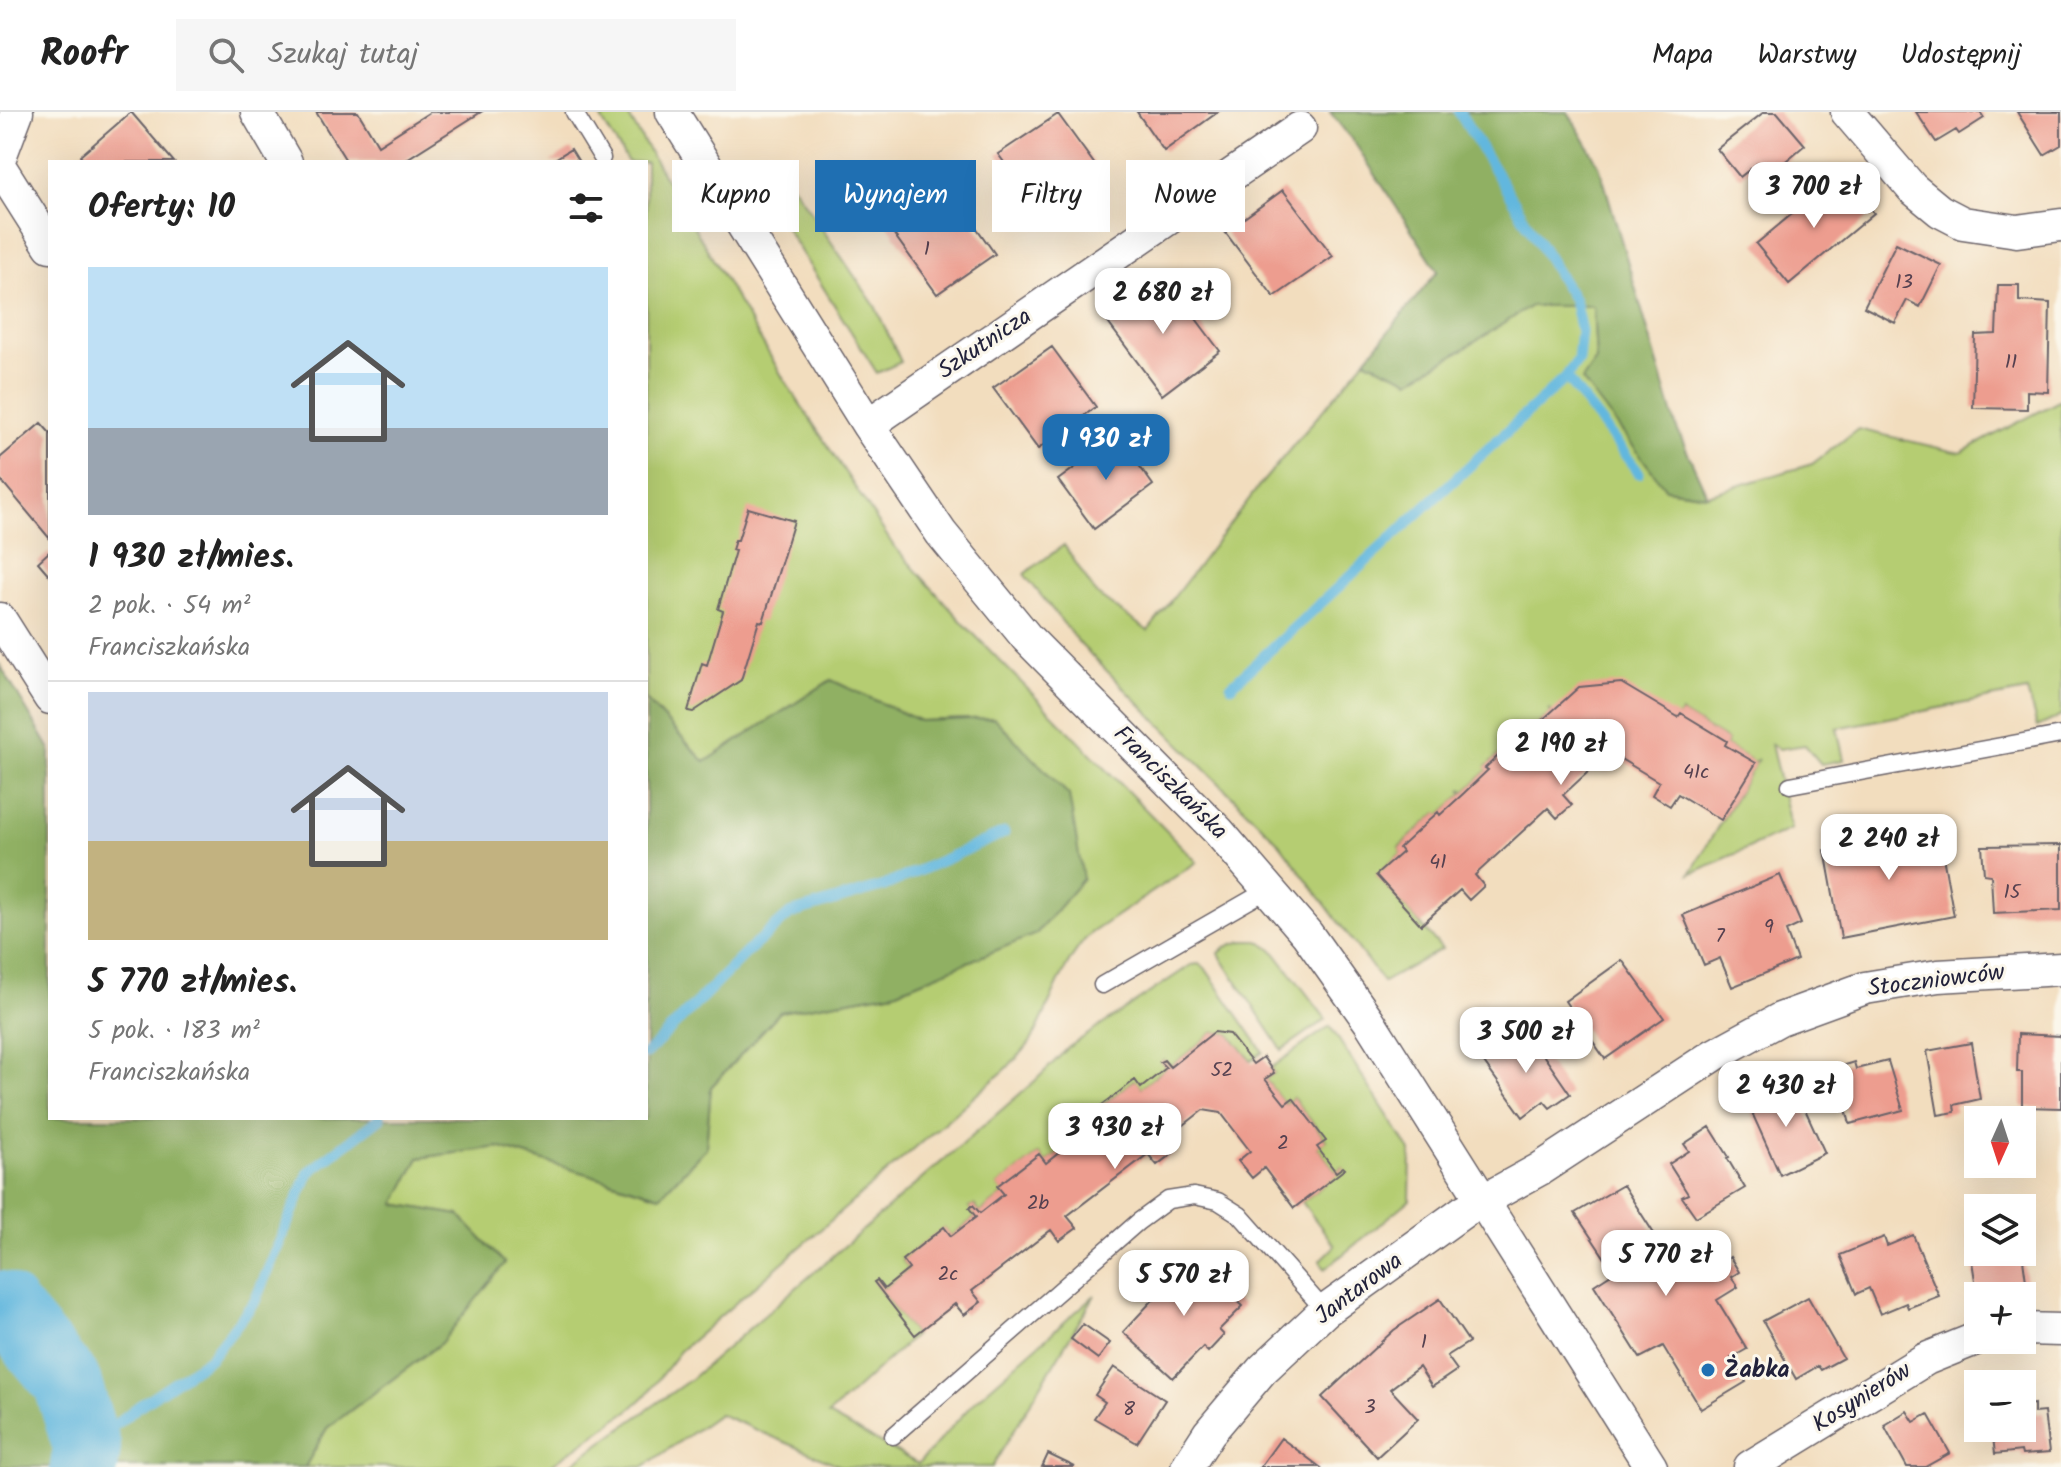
<!DOCTYPE html>
<html lang="pl">
<meta charset="utf-8">
<style>
:root{--surface:#fff;--page:#f6f6f6;--text:#222;--muted:#767676;--line:#e0e0e0;--accent:#1f6fb2}
body{margin:0;font-family:Kalam,sans-serif;background:var(--page);color:var(--text);height:100vh;display:flex;flex-direction:column;font-size:30px;white-space:nowrap}
*{box-sizing:border-box;margin:0}
p{font-size:26px;color:var(--muted)}
.icon{flex:none;width:44px;height:44px;fill:none;stroke:currentColor;stroke-width:2;stroke-linecap:round;stroke-linejoin:round}
.map{position:relative;flex:1;overflow:hidden}
.side{position:absolute;left:48px;top:48px;width:600px;height:960px;display:flex;flex-direction:column;background:var(--surface);border-radius:0px;box-shadow:0 8px 32px #0002}
.side>*{flex:none}
.top-card{position:absolute;left:672px;top:48px;width:760px;height:72px;display:flex;gap:16px}
.needle{width:52px;rotate:183deg}
.controls{position:absolute;left:1964px;top:994px;display:grid;gap:16px}
.controls a{display:grid;place-items:center;width:72px;height:72px;border-radius:0px;background:var(--surface);box-shadow:0 8px 32px #0002;font-size:40px}
.price{position:absolute;translate:-50% -68px;padding:0 18px;border-radius:16px;background:#fff;color:#222;font-size:26px;line-height:52px;filter:drop-shadow(0 2px 4px #0008)}
.price::after{content:'';position:absolute;left:50%;top:48px;width:24px;height:18px;margin-left:-12px;background:inherit;clip-path:polygon(0 0,100% 0,50% 100%)}
.price.selected{background:var(--accent);color:#fff}
ul{padding:0;list-style:none}
li{display:grid;align-content:center;gap:16px;height:424px;padding:0 40px}
li+li{border-top:2px solid var(--line)}
li span{display:grid;place-items:center;height:248px;border-radius:0px;color:#555}
li>.icon{margin-inline-start:auto}
span .icon{width:144px;height:144px;fill:#fffc;stroke-width:1}
li b{font-size:34px}
h2{display:flex;justify-content:space-between;align-items:center;height:96px;padding:0 40px;font-size:34px}
.tag{padding:0 28px;border-radius:0px;background:var(--surface);box-shadow:0 8px 32px #0002;font-size:28px;line-height:72px}
.tag.selected{background:var(--accent);color:#fff}
header{display:flex;align-items:center;gap:48px;box-sizing:border-box;height:112px;padding:0 40px;background:var(--surface);border-bottom:2px solid var(--line)}
header strong{font-size:38px}
nav{display:flex;gap:44px;margin-inline-start:auto;font-size:28px}
.search{width:560px;height:72px;background:var(--page);display:flex;align-items:center;gap:20px;box-sizing:border-box;padding:0 28px;border-radius:0px;color:var(--muted);font-size:30px}
.map>svg:first-child{display:block}
</style>
<header>
<strong>Roofr</strong>
<div class="search"><svg class="icon" aria-label="search" viewBox="0 0 24 24"><circle cx="10" cy="10" r="6"/><path d="M15 15l6 6"/></svg>Szukaj tutaj</div>
<nav><a>Mapa</a><a>Warstwy</a><a>Udostępnij</a></nav>
</header>
<div class="map">
<svg width="2061" height="1355" viewBox="0 0 2061 1355">
<rect width="100%" height="100%" fill="#fbf7ec"/>
<filter id="ink" filterUnits="userSpaceOnUse"><feTurbulence type="fractalNoise" baseFrequency=".0125" numOctaves="2"/><feDisplacementMap in="SourceGraphic" scale="16" xChannelSelector="R" yChannelSelector="G"/><feConvolveMatrix kernelMatrix="1 2 1 2 8 2 1 2 1" color-interpolation-filters="sRGB"/></filter>
<filter id="wash" filterUnits="userSpaceOnUse"><feTurbulence type="fractalNoise" baseFrequency=".006" numOctaves="4" result="noise"/><feDisplacementMap in="SourceGraphic" scale="32" xChannelSelector="R" yChannelSelector="G"/><feGaussianBlur stdDeviation="1.8" result="paint"/><feColorMatrix in="noise" values="0 0 0 0 0 0 0 0 0 0 0 0 0 0 0 0 0 1.4 0 .05"/><feComposite in="paint" operator="in"/></filter>
<g filter="url(#wash)">
<rect width="100%" height="100%" fill="#f2ddbe"/>
<path fill="#b5cd72" stroke="#6c7856" stroke-width="2" d="M597,0h29l159,269 108,164 72,80 232,237 -106,71c-31,31 -39,72 -60,108 -7,11 -16,19 -25,28l-326,282 -35,45 -13,12 -84,59h-243l22,-39 114,-85 18,-128 -65,-11 25,-46 79,-11 162,49 46,-48 5,-61 69,-75 115,-20 141,-58 47,-55 -89,-161 -74,3 -89,-41 -126,82 -59,-62v-538h-18z
M786,64l89,130 26,56 -24,11 -110,-175v-11z
M1531,194h62l3,54 70,129 41,6 105,-31 46,-35 102,24 101,-53v316l-24,11 -10,-36 -190,37 7,32 -23,4 -16,-19 -26,4 -8,-5 20,85 -101,45 68,-115 -4,3 -29,-17 2,-4 -46,-28 -3,4 -126,-5 -3,-3 2,4 -23,20 -3,-2 -39,36 2,3 -23,22 -2,-3 -2,1 3,3 -24,22 -3,-2 -38,34 3,5 -25,23 65,74 -59,33 -103,-138 -200,-200 -56,-70 40,-29 32,49 52,37 112,-146 105,-125 45,20 57,-33z
M1243,829h15l15,9 53,69 -44,31 -62,-94 -1,-3 11,-8z
M1199,852l6,4 58,84 -12,8 -22,-26 -15,-2 -44,35 -7,-7 -2,2 5,6 -25,20 -7,-8 -41,32 6,8 -26,21 -5,-7 -3,1 5,9 -24,19 -7,-9 -41,32 6,8 -24,19 -6,-8 -5,2 7,10 -25,19 -7,-8 -42,32 7,9 -25,20 -7,-9 -3,2 41,53 -87,80 90,49 59,-65 118,-104 -103,172h-149l-124,-53 -76,53h-76l124,-88 345,-299 33,-33 122,-82z
M1330,914l81,126 -1,48 -85,69 -5,-8 15,-15 -33,-44 42,-33 -2,-2 -6,5 -19,-25 9,-7 -33,-42 -8,6 -20,-25 9,-6 -3,-5z"/>
<path fill="#90b064" stroke="#596950" stroke-width="2" d="M1330,0h238l31,53 78,264 30,66 -41,-6 -84,-109 14,-20 -3,-54h-62l-64,41 -57,33 -45,-20 73,-89 -82,-126z
M0,553l50,84v369h596v-418l59,62 126,-82 89,41 74,-3 75,77 14,84 -47,55 -141,58 -115,20 -69,75 -5,61 -46,48 -162,-49 -79,11 -24,46 64,11 46,48 -64,80 -114,85 -22,39h-305z"/>
<g fill="none" stroke-linecap="round" stroke-linejoin="round">
<path stroke="#62b7de" stroke-width="11" d="M1566,265l73,96
M1231,574l335,-309 12,-17 3,-29 -7,-31 -115,-188
M646,942l104,-105 40,-35 94,-28 120,-53
M87,1335l52,-41 71,-48 45,-57 54,-129 71,-54"/>
<path stroke="#62b7de" stroke-width="68" d="M0,1193l4,2 63,75 20,65 -3,20"/>
</g>
<g id="blocks">
<path fill="#ed9d8f" d="M131,0l43,50h-89l-5,-6z
M316,0h42l20,33 52,-33h51l-79,50h-55z
M1137,0h81l-54,39z
M1764,0h13l28,33 -37,31 -10,-13 -18,14 -23,-28z
M1916,0h64l4,6 -25,16 -3,-4 -20,12z
M2017,0h44v33l-17,10z
M1058,2l48,66 -59,41 -49,-67z
M571,37l8,13h-29z
M1834,67l14,17 7,-6 19,23 -85,71 -33,-40z
M947,74l48,68 -58,40 -49,-68z
M1283,78l50,66 -59,41 -49,-65z
M1896,131l45,22 -21,42 -13,-7 -12,23 -31,-16z
M1164,164l56,75 -58,44 -56,-75z
M1998,173h21v16l31,2 -2,89 -21,-1v18l-54,-1 2,-73 21,-1z
M1052,235l44,60 -58,42 -45,-61z
M41,311l9,10v106l-50,-60v-21z
M1118,324l35,49 -59,44 -36,-49z
M748,396l46,13 -31,101 -4,-1 -18,59 -48,32 -5,-1 14,-48 5,2 16,-54 -5,-2 17,-58 -3,-1 3,-10h3z
M50,439v25l-12,-14z
M1621,571l57,34 3,-4 46,28 -2,4 31,18 -35,57 -43,-26 -8,12 -18,-11 7,-13 -40,-24 -18,2 -38,35 9,10 -15,13 -9,-10 -73,67 9,11 -15,14 -9,-10 -39,35 -45,-50 26,-23 -3,-4 39,-36 2,3 24,-22 24,-23 -3,-2 41,-38 2,3 51,-46z
M1898,718l1,6 39,-6 16,86 -113,22 -16,-88 35,-7 -1,-7z
M2061,733v65l-68,3 -2,-38 -7,-1 -2,-28z
M1780,763l21,49 -15,7 11,29 -65,27 -12,-29 -16,7 -21,-50z
M1622,848l42,58 -59,41 -40,-58z
M1526,918l44,64 -20,14 -6,-7 -21,16 -41,-57z
M1214,920l15,2 24,30 10,-7 11,16 -9,6 20,25 8,-6 33,43 -9,6 19,25 7,-5 2,2 -51,39 -30,-40 -12,10 -14,-17 12,-10 -29,-38 -18,-3 -38,30 9,12 -17,13 -9,-11 -81,62 10,12 -18,13 -8,-11 -79,61 9,11 -17,13 -9,-11 -40,31 -41,-53 3,-2 7,9 25,-20 -7,-9 42,-33 7,9 25,-19 -7,-9 4,-3 7,8 24,-19 -7,-8 42,-32 7,9 24,-19 -5,-8 3,-3 5,8 26,-21 -6,-8 42,-32 6,8 25,-20 -6,-6 4,-2 6,7z
M2018,922l43,2v72l-39,-1v-35h-5z
M1971,931l9,56 -26,6 1,7 -17,3 -11,-64z
M1888,949l15,49 -53,14 -15,-56 19,-6 2,7z
M1793,971l32,70 -45,22 -32,-71z
M1710,1015l19,30 -2,1 18,30 -49,29 -14,-20 6,-3 -19,-30 20,-13 -5,-7z
M1623,1073l37,58 9,-6 8,13 7,-5 18,30 28,-18 9,15 -8,5 7,10 -21,13 30,49 -16,9 15,24 -45,27 -38,-63 -23,12 -46,-73 20,-13 -39,-59z
M1978,1121v19h44l4,29 -22,5 -1,-3 -27,4 -8,-52z
M1913,1123l26,61 -31,12 -2,-5 -26,11 -11,-26 -13,6 -16,-39 44,-18 3,9z
M1191,1147l10,10 6,-6 16,15 -5,6 25,22 -24,24 5,5 -16,17 -5,-5 -30,31 -50,-46z
M1808,1185l35,61 -22,12 -3,-4 -22,13 -33,-58z
M1440,1187l29,43 -22,14 10,14 -25,17 -13,-20 -29,22 28,30 -41,38 -55,-60 72,-67z
M1083,1212l27,19 -12,16 -27,-20z
M1114,1255l51,33 -28,43 -43,-25 11,-16 -10,-7z
M2034,1292v9l10,-1 5,41 -27,2 -1,-4 -26,3 -3,-26h30v-22z
M1907,1299l7,11 14,-8 22,39 -25,14h-18l-23,-42z
M1281,1326l39,29h-60z
M1048,1342l27,13h-33z"/>
</g>
</g>
<g filter="url(#ink)">
<use href="#blocks" fill-opacity="0" stroke="#6b6369" stroke-width="2"/>
<g fill="none" stroke-linecap="round" stroke-linejoin="round">
<g stroke="#6b6369" stroke-width="19">
<path id="lane" d="M574,0l28,46
M1790,673l271,-50
M1102,873l167,-96
M893,1324l245,-214 30,-22 26,-4 24,5 22,14 85,96"/>
</g>
<g stroke="#6b6369" stroke-width="35">
<path id="street" d="M257,0l29,50
M672,0l196,313 73,108 86,105 191,193 89,103 62,87 282,446
M1847,0l65,76 28,23 23,12 54,8 44,-6
M0,45l17,-45
M0,55l50,79
M868,313l432,-297
M0,507l50,79
M2022,1217l39,1
M1187,1355l22,-34 53,-63 63,-59 139,-100 76,-42 174,-114 66,-36 85,-31 73,-12 123,-7
M1750,1355l176,-108 52,-21"/>
</g>
<use href="#lane" stroke="#fff" stroke-width="16"/>
<use href="#street" stroke="#fff" stroke-width="32"/>
</g>
</g>
<circle fill="#1f6fb2" stroke="#fbf7ec" stroke-width="3" cx="1708" cy="1258" r="8"/>
<g text-anchor="middle" dominant-baseline="central" stroke-width="6" stroke-linejoin="round" paint-order="stroke">
<g font-size="20" fill="#554150">
<text x="927" y="138">1</text>
<text x="1904" y="171">13</text>
<text x="2011" y="251">11</text>
<text x="1696" y="661">41c</text>
<text x="1438" y="751">41</text>
<text x="2012" y="781">15</text>
<text x="1769" y="816">9</text>
<text x="1720" y="825">7</text>
<text x="1222" y="959">52</text>
<text x="1283" y="1032">2</text>
<text x="1038" y="1092">2b</text>
<text x="948" y="1163">2c</text>
<text x="1424" y="1231">1</text>
<text x="1370" y="1296">3</text>
<text x="1129" y="1298">8</text>
</g>
<g font-size="24" fill="#22223b" stroke="#fbf7ec">
<text transform="translate(985 232) rotate(-34)">Szkutnicza</text>
<text transform="translate(1170 671) rotate(45)">Franciszkańska</text>
<text transform="translate(1936 869) rotate(-7)">Stoczniowców</text>
<text transform="translate(1359 1177) rotate(-37)">Jantarowa</text>
<text transform="translate(1862 1286) rotate(-32)">Kosynierów</text>
</g>
<g font-size="24" font-weight="bold" fill="#22223b" stroke="#fbf7ec" text-anchor="start">
<text x="1724" y="1258">Żabka</text>
</g>
</g>
</svg>
<div class="controls">
<a><svg class="needle" viewBox="-14 -14 28 28"><path d="M0-13l5 13h-10z" fill="#e53935"/><path d="M0 13l5-13h-10z" fill="#767676"/></svg></a>
<a><svg class="icon" aria-label="layers" viewBox="0 0 24 24"><path d="M12 4l9 5-9 5-9-5zM3 14l9 5 9-5"/></svg></a>
<a>+</a>
<a>−</a>
</div>
<b class="price" style="left:1814px;top:118px">3 700 zł</b>
<b class="price" style="left:1163px;top:224px">2 680 zł</b>
<b class="price selected" style="left:1106px;top:370px">1 930 zł</b>
<b class="price" style="left:1561px;top:675px">2 190 zł</b>
<b class="price" style="left:1889px;top:770px">2 240 zł</b>
<b class="price" style="left:1526px;top:963px">3 500 zł</b>
<b class="price" style="left:1786px;top:1017px">2 430 zł</b>
<b class="price" style="left:1115px;top:1059px">3 930 zł</b>
<b class="price" style="left:1666px;top:1186px">5 770 zł</b>
<b class="price" style="left:1184px;top:1206px">5 570 zł</b>
<div class="top-card">
<a class="tag">Kupno</a>
<a class="tag selected">Wynajem</a>
<a class="tag">Filtry</a>
<a class="tag">Nowe</a>
</div>
<section class="side">
<h2>Oferty: 10<svg class="icon" aria-label="filters" viewBox="0 0 24 24"><path d="M4 7h16M4 17h16"/><circle cx="9" cy="7" r="2"/><circle cx="15" cy="17" r="2"/></svg></h2>
<ul>
<li><span style="background:linear-gradient(#bfe0f5 65%,#9aa5b1 0)"><svg class="icon" aria-label="home" viewBox="0 0 24 24"><path d="M3 11l9-7 9 7M6 9v11h12V9"/></svg></span><div><b>1 930 zł/mies.</b><p>2 pok. · 54 m²</p><p>Franciszkańska</p></div></li>
<li><span style="background:linear-gradient(#c9d6e8 60%,#c2b280 0)"><svg class="icon" aria-label="home" viewBox="0 0 24 24"><path d="M3 11l9-7 9 7M6 9v11h12V9"/></svg></span><div><b>5 770 zł/mies.</b><p>5 pok. · 183 m²</p><p>Franciszkańska</p></div></li>
</ul>
</section>
</div>
